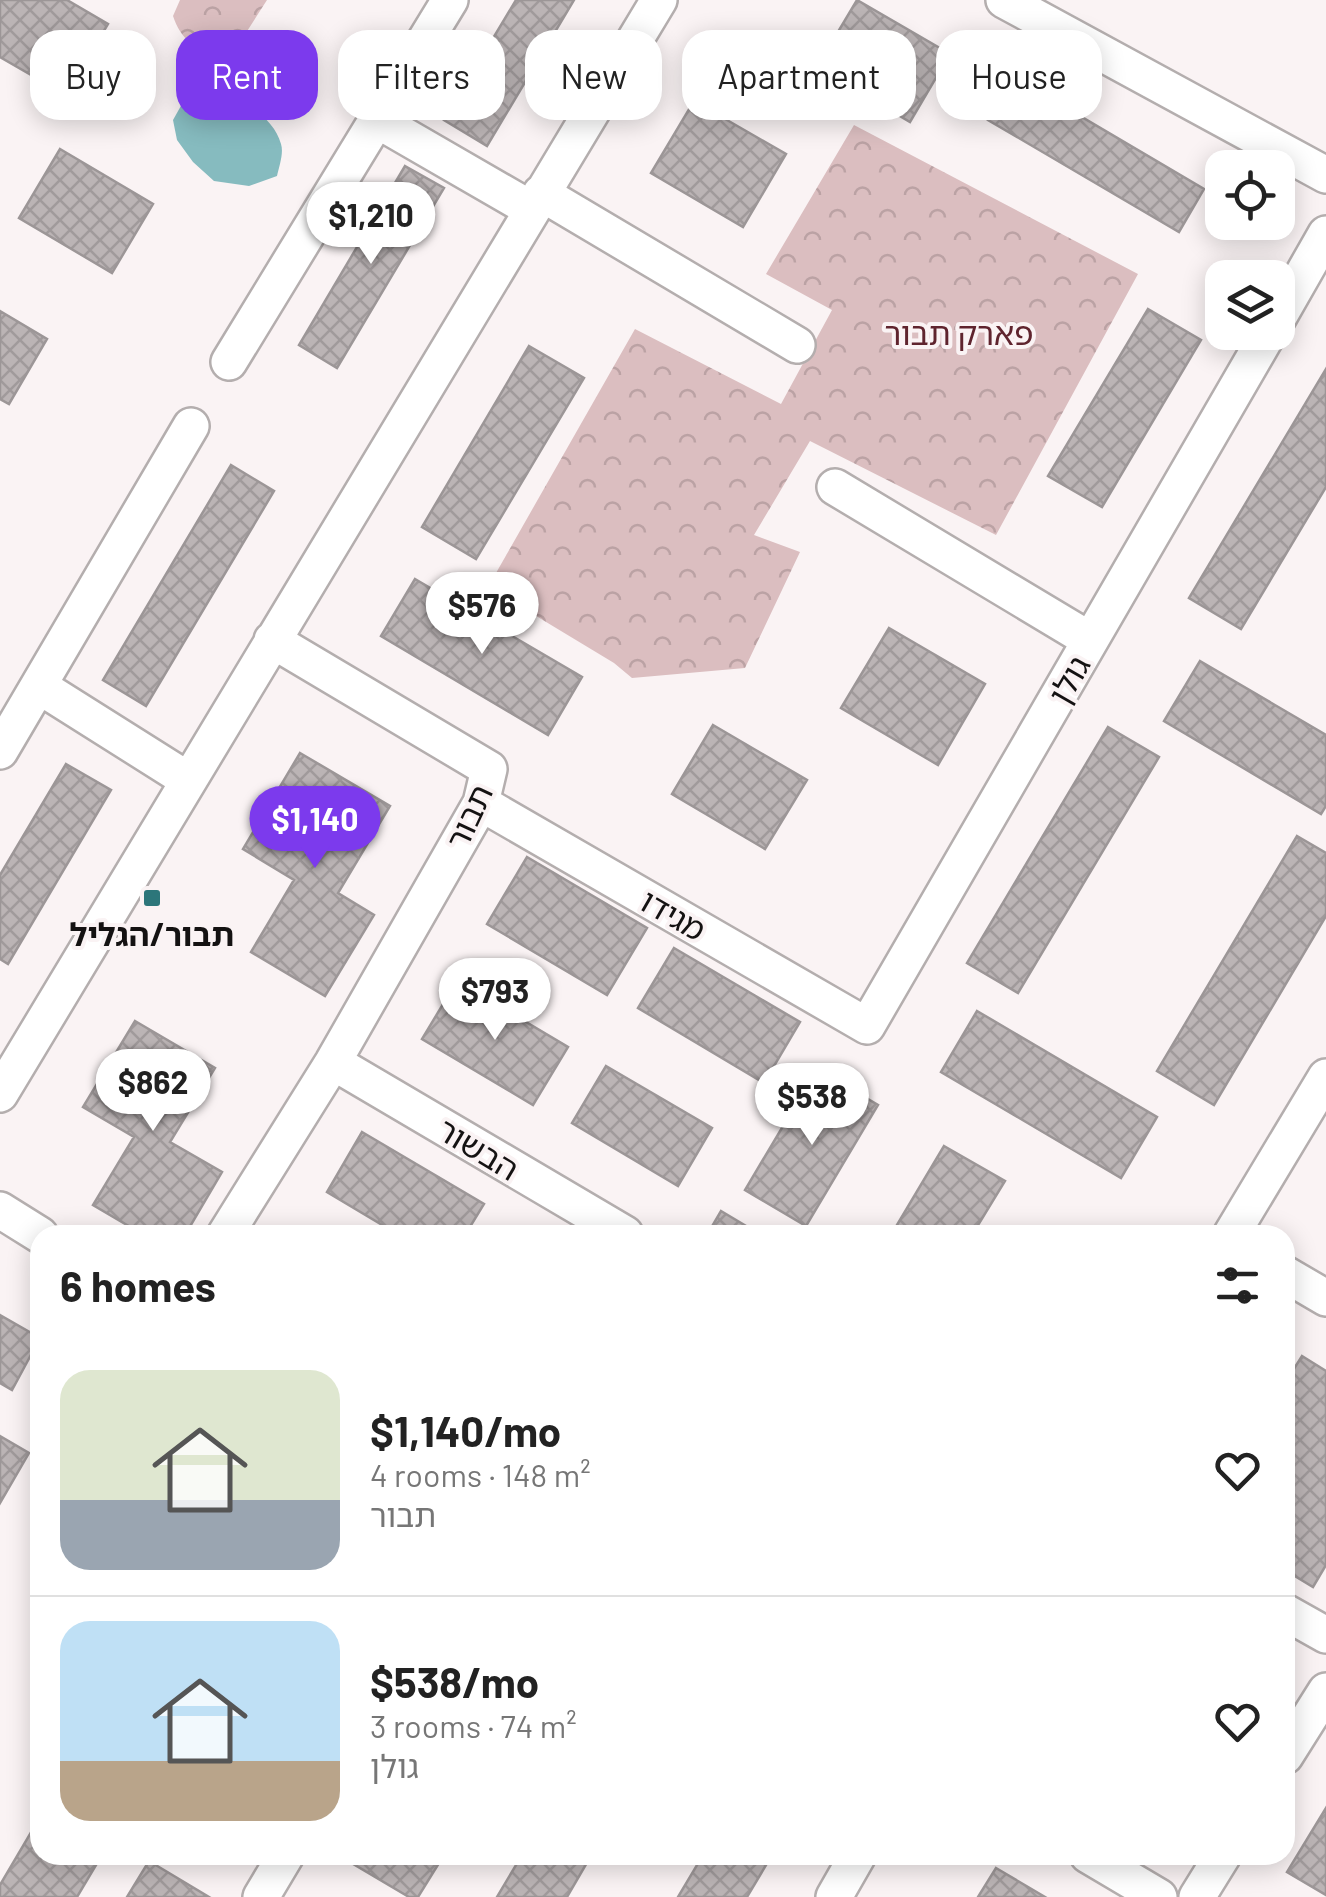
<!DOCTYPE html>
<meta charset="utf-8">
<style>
:root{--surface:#fff;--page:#f6f6f6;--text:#222;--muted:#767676;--line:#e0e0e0;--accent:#7c3aed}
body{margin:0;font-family:Barlow,"Noto Sans Hebrew",sans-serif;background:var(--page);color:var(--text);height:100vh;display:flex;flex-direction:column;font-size:38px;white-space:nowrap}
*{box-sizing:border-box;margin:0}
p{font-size:32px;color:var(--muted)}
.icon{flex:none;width:55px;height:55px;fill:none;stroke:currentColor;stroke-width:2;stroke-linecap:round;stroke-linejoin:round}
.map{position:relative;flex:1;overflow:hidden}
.sheet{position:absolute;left:30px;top:1225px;width:1265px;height:640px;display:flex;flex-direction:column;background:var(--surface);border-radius:30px;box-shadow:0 5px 25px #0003}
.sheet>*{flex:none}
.guide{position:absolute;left:30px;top:30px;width:1268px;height:90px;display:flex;gap:20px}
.controls{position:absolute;left:1205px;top:150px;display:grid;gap:20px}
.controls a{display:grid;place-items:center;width:90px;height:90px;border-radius:20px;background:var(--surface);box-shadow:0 5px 25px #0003;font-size:50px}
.price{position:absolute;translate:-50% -85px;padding:0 22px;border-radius:35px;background:#fff;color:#222;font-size:32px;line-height:65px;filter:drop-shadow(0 2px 5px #0008)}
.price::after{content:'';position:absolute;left:50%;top:60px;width:30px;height:22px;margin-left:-15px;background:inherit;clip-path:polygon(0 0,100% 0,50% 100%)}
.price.selected{background:var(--accent);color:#fff}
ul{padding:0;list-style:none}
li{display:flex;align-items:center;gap:30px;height:250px;padding:0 30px}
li+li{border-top:2px solid var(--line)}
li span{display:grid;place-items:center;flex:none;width:280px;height:200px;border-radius:30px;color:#555}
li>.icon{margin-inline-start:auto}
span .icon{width:120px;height:120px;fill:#fffc;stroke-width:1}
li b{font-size:42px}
h2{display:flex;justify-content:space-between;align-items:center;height:120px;padding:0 30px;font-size:42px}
.tag{padding:0 35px;border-radius:30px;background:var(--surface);box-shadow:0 5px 25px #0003;font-size:35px;line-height:90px}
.tag.selected{background:var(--accent);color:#fff}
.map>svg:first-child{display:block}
</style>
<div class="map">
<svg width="1326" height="1897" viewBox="0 0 1326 1897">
<defs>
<pattern id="forest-crowns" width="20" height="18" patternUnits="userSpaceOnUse" patternTransform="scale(2.5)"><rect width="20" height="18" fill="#dbbec0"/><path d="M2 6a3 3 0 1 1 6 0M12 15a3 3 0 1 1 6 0" fill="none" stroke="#bba2a4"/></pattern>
<pattern id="building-cross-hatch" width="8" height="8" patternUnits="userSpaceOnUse" patternTransform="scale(2.5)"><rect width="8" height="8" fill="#bbb4b5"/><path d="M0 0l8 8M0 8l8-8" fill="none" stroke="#a09a9b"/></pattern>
</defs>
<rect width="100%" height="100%" fill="#faf3f4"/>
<path fill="url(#forest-crowns)" d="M180,0h87l-32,50c-29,10 -53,-6 -62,-34z
M854,125l284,149 -142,261 -186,-94 -56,94 46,17 -55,116 -113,10 -18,-15 -126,-76 147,-258 146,75 51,-94 -66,-36z"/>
<path fill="#86bbbf" d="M208,84c27,12 64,29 73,60 3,9 -2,23 -4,32l-28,10 -35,-5 -21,-19 -16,-22 -4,-20 18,-32z"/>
<path fill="url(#building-cross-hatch)" stroke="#9c9697" stroke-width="2.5" d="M0,0h67l41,24 -42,71 -66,-38z
M516,0h58l-87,146 -43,-26z
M857,0l93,54 -40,68 -93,-55z
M1014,77l190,112 -25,43 -191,-112z
M694,101l92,53 -43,73 -92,-54z
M60,149l93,55 -41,69 -93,-55z
M405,166l39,22 -107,180 -38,-23z
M1148,309l53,31 -99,167 -54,-31z
M0,311l47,28 -38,65 -9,-5z
M529,346l55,32 -108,181 -54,-32z
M1326,369v118l-85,142 -52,-31z
M231,465l43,26 -128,215 -43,-26z
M415,579l167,98 -34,58 -167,-99z
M889,628l96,56 -47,81 -97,-57z
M1200,661l126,74v71l-5,8 -157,-93z
M713,725l94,55 -42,69 -93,-55z
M1108,727l51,30 -141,236 -51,-30z
M300,753l90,53 -52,87 36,22 -49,81 -74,-44 43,-72 -51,-31z
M66,764l45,26 -103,174 -8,-5v-84z
M1297,836l29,17v63l-112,189 -57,-34z
M527,857l120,71 -40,67 -120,-71z
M674,948l126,74 -36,61 -126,-75z
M457,981l111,66 -35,58 -111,-66z
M977,1011l180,106 -36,61 -180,-106z
M135,1021l80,47 -45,74 52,30 -37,63h-41l-51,-30 41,-68 -51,-30z
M606,1066l106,62 -34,58 -106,-63z
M817,1069l61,36 -72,121 -61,-36z
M362,1132l122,72 -19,31h-66l-72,-43z
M944,1146l61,35 -33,54h-81z
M721,1211l40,24h-54z
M0,1315l40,23 -28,52 -12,-7z
M1302,1356l24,15v194l-13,22 -28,-17v-187z
M0,1436l29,17 -29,50z
M1326,1808v87l-39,-23z
M40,1817v38h62l-25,42h-77v-12z
M355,1855h89l-26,42h-9l-59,-35z
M522,1855h56l10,6 -21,36h-70z
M703,1855h69l-25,42h-69z
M149,1861l60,36h-82z
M996,1868l49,29h-67z"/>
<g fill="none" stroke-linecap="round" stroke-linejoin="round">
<g stroke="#b4aeae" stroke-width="40">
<path id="minor" d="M1004,0l322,175
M377,120l154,89
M541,193l256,152
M1278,318l48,-84
M229,362l221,-362
M835,487l255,153
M39,686l149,94
M0,751l191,-325
M481,803l386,223 402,-694
M333,1062l292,172
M0,1094l659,-1094
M0,1210l40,25
M225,1235l108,-173 148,-259 8,-34 -217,-129
M1231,1235l95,-158
M1285,1274l41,24
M1285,1612l41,23
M1285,1756l41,-65
M1088,1855l71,42
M261,1897l25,-42
M834,1897l24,-42
M1197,1897l26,-42"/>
</g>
<use href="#minor" stroke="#fff" stroke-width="35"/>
</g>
<rect fill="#2c767a" stroke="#faf3f4" stroke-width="4" x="142" y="888" width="20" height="20" rx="5"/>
<g text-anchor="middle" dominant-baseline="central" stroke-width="8" stroke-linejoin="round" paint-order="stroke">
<g font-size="32" fill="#5f242e" stroke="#faf3f4">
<text x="959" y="332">פארק תבור</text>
</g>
<g font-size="32" fill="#141212" stroke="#faf3f4">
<text transform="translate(1068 679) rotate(-60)">גולן</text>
<text transform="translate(468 816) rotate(-65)">תבור</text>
<text transform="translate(674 914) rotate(30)">מגידו</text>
<text transform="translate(479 1148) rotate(31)">הבשור</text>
</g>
<g font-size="32" font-weight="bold" fill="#141212" stroke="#faf3f4">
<text x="152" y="933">תבור/הגליל</text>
</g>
</g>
</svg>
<div class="controls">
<a><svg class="icon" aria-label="locate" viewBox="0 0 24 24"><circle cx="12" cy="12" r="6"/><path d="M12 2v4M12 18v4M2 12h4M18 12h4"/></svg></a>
<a><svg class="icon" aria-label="layers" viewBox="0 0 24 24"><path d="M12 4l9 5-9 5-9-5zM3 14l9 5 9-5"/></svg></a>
</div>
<b class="price" style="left:371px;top:267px">$1,210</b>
<b class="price" style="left:482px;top:657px">$576</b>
<b class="price selected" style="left:315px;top:871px">$1,140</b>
<b class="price" style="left:495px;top:1043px">$793</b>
<b class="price" style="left:153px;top:1134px">$862</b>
<b class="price" style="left:812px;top:1148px">$538</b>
<div class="guide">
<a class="tag">Buy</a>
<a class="tag selected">Rent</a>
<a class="tag">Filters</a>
<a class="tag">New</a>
<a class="tag">Apartment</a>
<a class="tag">House</a>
</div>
<section class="sheet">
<h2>6 homes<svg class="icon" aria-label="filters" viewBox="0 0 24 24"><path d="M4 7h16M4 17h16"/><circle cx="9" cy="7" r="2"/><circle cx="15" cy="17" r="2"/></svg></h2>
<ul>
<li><span style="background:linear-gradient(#dfe7d0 65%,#9aa5b1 0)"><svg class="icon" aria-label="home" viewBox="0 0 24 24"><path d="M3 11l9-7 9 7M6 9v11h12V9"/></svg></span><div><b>$1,140/mo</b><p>4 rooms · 148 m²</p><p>תבור</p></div><svg class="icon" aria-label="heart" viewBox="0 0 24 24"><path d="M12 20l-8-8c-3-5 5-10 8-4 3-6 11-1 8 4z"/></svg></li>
<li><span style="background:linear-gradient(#bfe0f5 70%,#b9a48a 0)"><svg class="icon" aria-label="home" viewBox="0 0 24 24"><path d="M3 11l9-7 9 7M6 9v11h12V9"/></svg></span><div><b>$538/mo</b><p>3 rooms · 74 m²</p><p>גולן</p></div><svg class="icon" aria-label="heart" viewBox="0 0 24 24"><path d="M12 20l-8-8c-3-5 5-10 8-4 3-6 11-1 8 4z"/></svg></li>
</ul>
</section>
</div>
